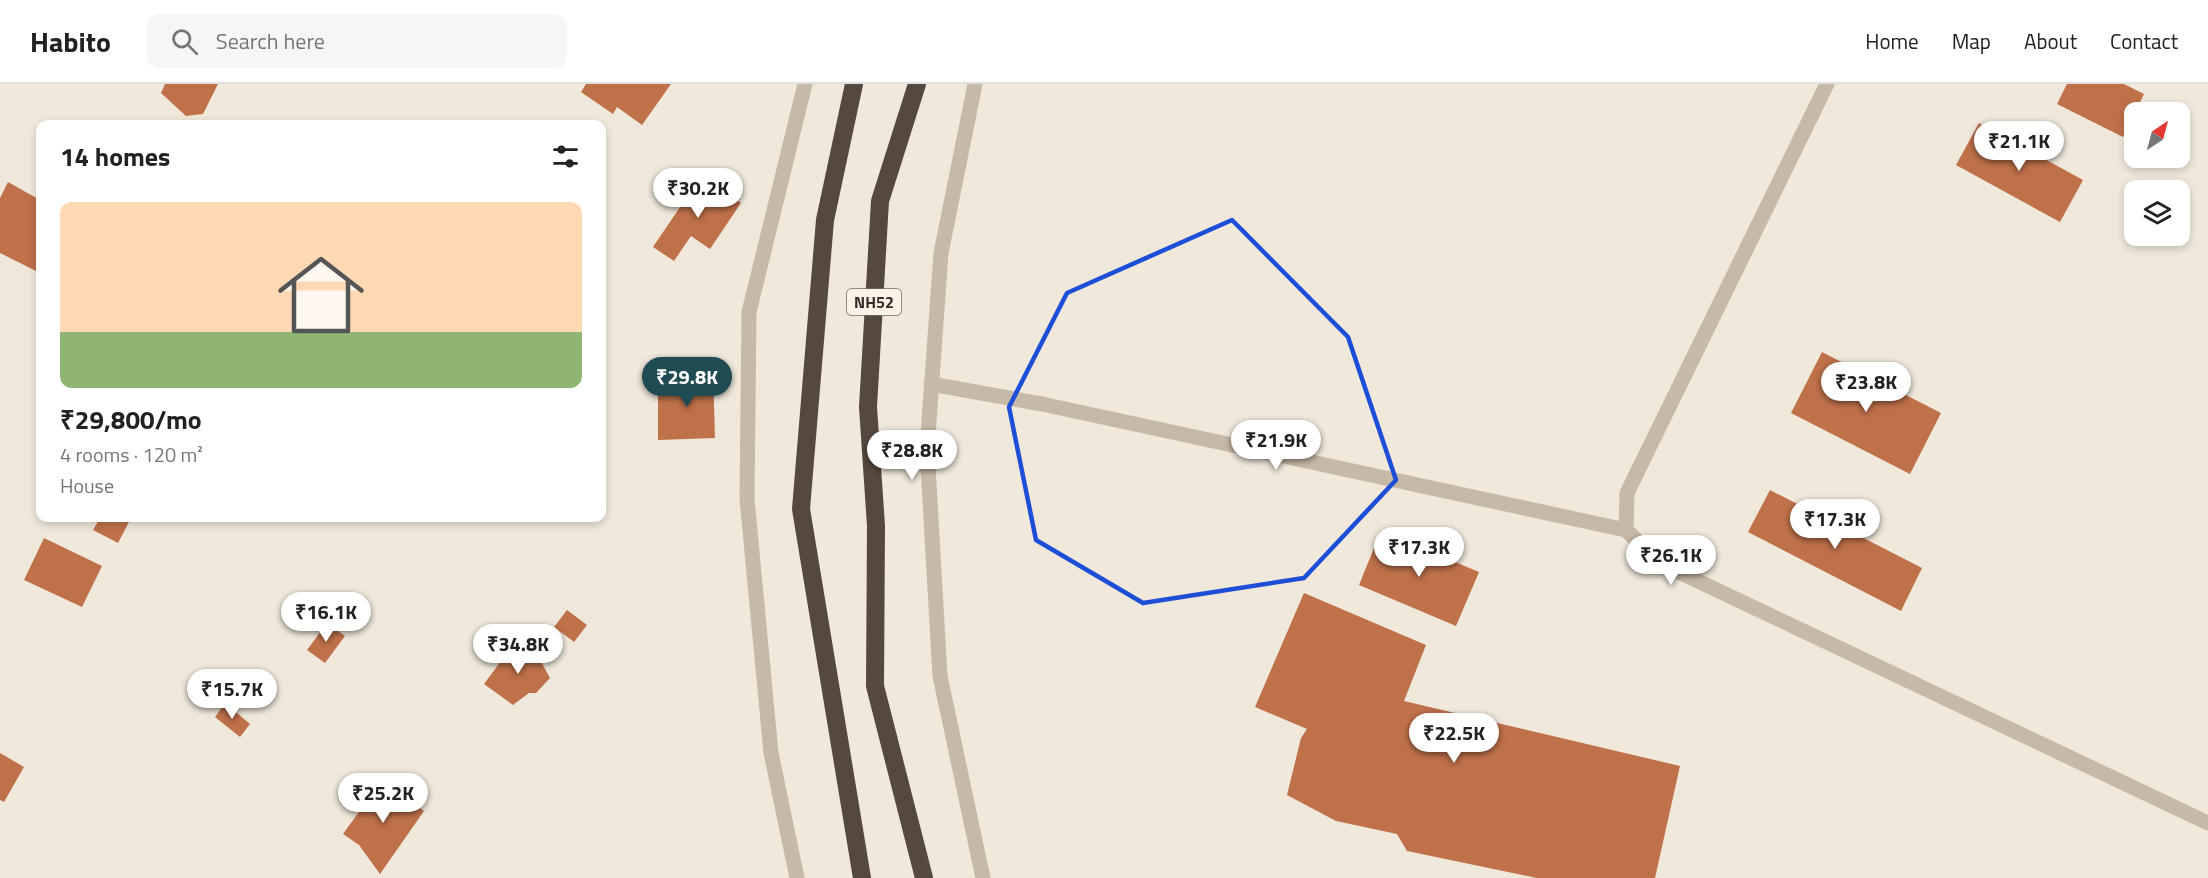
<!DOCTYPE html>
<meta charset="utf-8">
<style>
:root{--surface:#fff;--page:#f6f6f6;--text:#222;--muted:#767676;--line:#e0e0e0;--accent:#1f4b53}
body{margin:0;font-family:"Titillium Web",sans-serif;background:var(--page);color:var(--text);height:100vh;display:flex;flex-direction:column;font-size:22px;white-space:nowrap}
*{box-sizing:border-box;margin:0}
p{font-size:20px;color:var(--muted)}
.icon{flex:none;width:33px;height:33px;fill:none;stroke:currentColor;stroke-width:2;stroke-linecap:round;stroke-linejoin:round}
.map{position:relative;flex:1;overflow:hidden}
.details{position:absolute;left:36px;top:36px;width:570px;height:402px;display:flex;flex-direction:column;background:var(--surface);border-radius:12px;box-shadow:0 3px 9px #0003}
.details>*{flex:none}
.needle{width:39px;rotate:36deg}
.buttons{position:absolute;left:2124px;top:18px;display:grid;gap:12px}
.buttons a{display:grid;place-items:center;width:66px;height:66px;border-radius:12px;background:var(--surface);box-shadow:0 3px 9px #0003;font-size:30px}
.price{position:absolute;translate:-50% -51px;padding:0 14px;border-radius:21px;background:#fff;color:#222;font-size:20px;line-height:39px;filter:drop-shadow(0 2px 3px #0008)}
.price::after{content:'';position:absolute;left:50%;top:36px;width:18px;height:14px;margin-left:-9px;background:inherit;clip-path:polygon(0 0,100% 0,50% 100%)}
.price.active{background:var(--accent);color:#fff}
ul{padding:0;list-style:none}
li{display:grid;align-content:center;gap:12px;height:318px;padding:0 24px}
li+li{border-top:2px solid var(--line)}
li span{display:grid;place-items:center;height:186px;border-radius:12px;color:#555}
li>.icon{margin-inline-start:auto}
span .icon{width:108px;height:108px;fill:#fffc;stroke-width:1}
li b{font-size:26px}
h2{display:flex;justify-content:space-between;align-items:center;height:72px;padding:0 24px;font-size:26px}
header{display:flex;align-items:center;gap:36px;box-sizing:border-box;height:84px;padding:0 30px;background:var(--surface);border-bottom:2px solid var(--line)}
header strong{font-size:28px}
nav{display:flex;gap:33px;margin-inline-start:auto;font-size:21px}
.search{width:420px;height:54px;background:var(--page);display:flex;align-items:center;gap:15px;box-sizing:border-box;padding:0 21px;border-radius:12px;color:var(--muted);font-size:22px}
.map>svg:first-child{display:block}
</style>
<header>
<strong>Habito</strong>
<div class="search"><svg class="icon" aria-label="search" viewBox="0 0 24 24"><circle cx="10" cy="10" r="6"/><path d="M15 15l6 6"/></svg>Search here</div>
<nav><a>Home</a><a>Map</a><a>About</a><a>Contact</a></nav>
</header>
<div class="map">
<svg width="2208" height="794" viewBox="0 0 2208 794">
<rect width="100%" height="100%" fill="#f0e8db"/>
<path fill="#bf714a" d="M165,0h53l-15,30 -17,2 -25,-23z
M586,0h85l-29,41 -25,-18 -4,7 -32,-22z
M2067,0h57l20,10 -21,43 -66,-33z
M1979,39l104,57 -23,42 -104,-57z
M701,92l40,27 -31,46 -19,-13 -17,25 -21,-14z
M8,98l32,18v73l-40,-20v-55z
M1822,268l119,61 -31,61 -119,-61z
M713,287l2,67 -57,2v-58l24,1 3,-11z
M1770,406l152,78 -21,43 -153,-79z
M100,434h31l-13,25 -25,-13z
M1381,447l98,41 -23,54 -97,-41z
M44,454l58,28 -20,41 -58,-27z
M1304,509l122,52 -22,56 276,65 -25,112h-118l-130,-27 -10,-17 -61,-13 -49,-26 14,-57 6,-9 -52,-22z
M567,526l20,15 -13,17 -20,-15z
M327,539l18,13 -20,27 -18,-13z
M516,557l24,19 10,18 -14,15h-7l-16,12 -29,-21z
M225,619l25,21 -10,13 -25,-20z
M0,669l24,14 -20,35 -4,-2z
M382,696l42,31 -44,63 -21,-29 -16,-11z"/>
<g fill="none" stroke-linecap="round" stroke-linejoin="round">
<path stroke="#c7b9a7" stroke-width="15" d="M975,0l-34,169 -14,196 13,227 43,202
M1827,0l-200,409 -1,37 34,33 548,260
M931,300l111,20 584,126
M797,794l-26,-125 -24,-254 2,-187 56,-228"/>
<path stroke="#55483f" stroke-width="18" d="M854,0l-29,136 -24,289 61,369
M917,0l-37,117 -12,206 8,119 -1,160 49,192"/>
</g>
<path fill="none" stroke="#1d4ed8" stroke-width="4.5" stroke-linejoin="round" d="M1232,136l116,117 48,143 -92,98 -161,25 -107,-63 -27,-133 58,-114z"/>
<g text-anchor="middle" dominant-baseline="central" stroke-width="6" stroke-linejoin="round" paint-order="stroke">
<rect fill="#f8f2e7" stroke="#6f6861" stroke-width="1.5" x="847" y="205" width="54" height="26" rx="4.5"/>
<g font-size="16" font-weight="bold" fill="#342d27">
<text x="874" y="218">NH52</text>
</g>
</g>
</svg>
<div class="buttons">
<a><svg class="needle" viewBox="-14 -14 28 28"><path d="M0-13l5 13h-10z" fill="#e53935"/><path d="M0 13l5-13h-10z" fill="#767676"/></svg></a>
<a><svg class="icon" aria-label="layers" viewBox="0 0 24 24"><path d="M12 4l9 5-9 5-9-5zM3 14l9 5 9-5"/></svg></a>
</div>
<b class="price" style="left:2019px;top:88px">₹21.1K</b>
<b class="price" style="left:698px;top:135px">₹30.2K</b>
<b class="price active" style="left:687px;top:324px">₹29.8K</b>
<b class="price" style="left:1866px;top:329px">₹23.8K</b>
<b class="price" style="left:1276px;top:387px">₹21.9K</b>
<b class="price" style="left:912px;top:397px">₹28.8K</b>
<b class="price" style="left:1835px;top:466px">₹17.3K</b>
<b class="price" style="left:1419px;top:494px">₹17.3K</b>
<b class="price" style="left:1671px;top:502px">₹26.1K</b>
<b class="price" style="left:326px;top:559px">₹16.1K</b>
<b class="price" style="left:518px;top:591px">₹34.8K</b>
<b class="price" style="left:232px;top:636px">₹15.7K</b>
<b class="price" style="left:1454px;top:680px">₹22.5K</b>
<b class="price" style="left:383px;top:740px">₹25.2K</b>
<section class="details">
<h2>14 homes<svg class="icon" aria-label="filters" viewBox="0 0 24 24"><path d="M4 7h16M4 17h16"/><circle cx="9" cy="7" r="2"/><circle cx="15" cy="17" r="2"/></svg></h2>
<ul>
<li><span style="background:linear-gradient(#ffd9b3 70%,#8fb573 0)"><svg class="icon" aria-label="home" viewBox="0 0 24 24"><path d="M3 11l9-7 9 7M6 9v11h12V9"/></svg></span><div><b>₹29,800/mo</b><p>4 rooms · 120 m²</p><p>House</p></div></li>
</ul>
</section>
</div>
